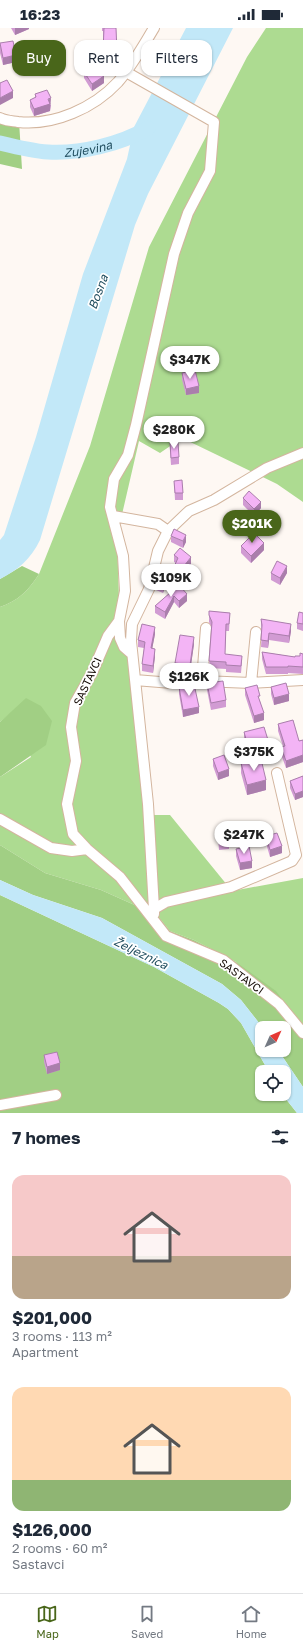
<!DOCTYPE html>
<meta charset="utf-8">
<style>
:root{--surface:#fff;--page:#f6f6f7;--text:#1f2937;--muted:#747a83;--line:#e0e1e3;--accent:#49661a}
body{margin:0;font-family:"Golos Text",sans-serif;background:var(--page);color:var(--text);height:100vh;display:flex;flex-direction:column;font-size:15px;white-space:nowrap}
*{box-sizing:border-box;margin:0}
p{font-size:13px;color:var(--muted)}
.icon{flex:none;width:22px;height:22px;fill:none;stroke:currentColor;stroke-width:2;stroke-linecap:round;stroke-linejoin:round}
.map{position:relative;height:1085px;overflow:hidden}
.details{display:flex;flex-direction:column;background:var(--surface);flex:1}
.details>*{flex:none}
.banner{position:absolute;left:12px;top:12px;width:279px;height:36px;display:flex;gap:8px}
.needle{width:26px;rotate:45deg}
.buttons{position:absolute;left:255px;top:993px;display:grid;gap:8px}
.buttons a{display:grid;place-items:center;width:36px;height:36px;border-radius:8px;background:var(--surface);box-shadow:0 1px 3px #0004;font-size:20px}
.price{position:absolute;translate:-50% -34px;padding:0 9px;border-radius:14px;background:#fff;color:#222;font-size:13px;line-height:26px;filter:drop-shadow(0 1px 2px #0008)}
.price::after{content:'';position:absolute;left:50%;top:24px;width:12px;height:9px;margin-left:-6px;background:inherit;clip-path:polygon(0 0,100% 0,50% 100%)}
.price.active{background:var(--accent);color:#fff}
ul{padding:0;list-style:none}
li{display:grid;align-content:center;gap:8px;height:212px;padding:0 12px}
li span{display:grid;place-items:center;height:124px;border-radius:12px;color:#555}
li>.icon{margin-inline-start:auto}
span .icon{width:72px;height:72px;fill:#fffc;stroke-width:1}
li b{font-size:17px}
h2{display:flex;justify-content:space-between;align-items:center;height:48px;padding:0 12px;font-size:17px}
.pill{padding:0 14px;border-radius:12px;background:var(--surface);box-shadow:0 1px 3px #0004;font-size:14px;line-height:36px}
.pill.active{background:var(--accent);color:#fff}
.status{display:flex;justify-content:space-between;align-items:center;height:28px;padding:0 20px;background:var(--surface);direction:ltr}
.status svg{height:11px;fill:currentColor}
.tabs{display:flex;justify-content:space-around;align-items:center;height:56px;border-top:1px solid var(--line);background:var(--surface);font-size:11px;color:var(--muted)}
.tabs a{display:grid;justify-items:center;gap:2px}
.tabs .active{color:var(--accent)}
.map>svg:first-child{display:block}
</style>
<div class="status"><b>16:23</b><svg viewBox="0 0 49 12"><path d="M0 12V9h3v3zM5 12V6h3v6zM10 12V3h3v9zM15 12V0h3v12zM26 1h20v11H26zM47 4h2v5h-2z"/></svg></div>
<div class="map">
<svg width="303" height="1085" viewBox="0 0 303 1085">
<rect width="100%" height="100%" fill="#fef8f3"/>
<path fill="#addb91" d="M266,0h37v474l-26,-18 -95,-46 -22,15 -21,-12 -22,95 2,62 33,217h18l62,76 71,-13v149l-67,-65 -42,-22 -24,-9 -13,-16 -56,-25 -56,-17 -45,-28v-68l31,-20 -20,-44 -11,9v-115c18,-6 29,-17 39,-33l51,-128 59,-199 98,-190z"/>
<path fill="#a1cf84" d="M0,85l19,8 3,48 -22,-5z
M22,538l17,8c-10,16 -21,27 -39,33v-28z
M26,670l15,8 11,15 -6,24 -46,32v-55z
M0,817l45,28 56,17 56,25 13,16 24,9 42,22 40,29 27,36v60l-25,-37h6v-22h-21l-22,-28 -19,-16 -120,-66 -69,-23 -33,-15z
M0,867l154,72 65,36 9,6 13,14 28,49h-7v22h20l15,19h-297z"/>
<path fill="#c2e8f8" d="M186,0h47l-85,166 -13,31 -95,315c-9,19 -22,30 -40,39v-39l4,-5 32,-98 47,-163 44,-115 7,-32z
M0,852l33,15 69,23 120,66 19,16 22,28 -1,22h16l25,37v26h-6l-15,-19h2v-22h-15l-28,-49 -13,-14 -9,-6 -65,-36 -154,-72z"/>
<g fill="none" stroke-linecap="round" stroke-linejoin="round">
<path stroke="#c2e8f8" stroke-width="15" id="s1" d="M0,115c16,4 32,8 48,9 32,2 73,-8 100,-24"/>
<g stroke="#d3b59e" stroke-width="12">
<path id="street" d="M126,44l88,50 -4,49 -22,42 -14,41 -38,171 -8,30 -14,24 -4,28 13,49 2,35 -6,30 1,17 4,9 8,7
M0,90c6,3 12,3 18,4 36,4 76,-14 100,-40 14,-16 25,-36 36,-54
M113,488l45,8 10,7
M119,593l-11,15 -16,37 -17,30 -4,24 5,34 -9,43 6,30 14,15 33,28 46,59 57,24 56,44 24,29
M135,652l37,3 30,-2 49,2 52,-3
M202,653l4,-53
M251,655l5,-51
M0,791l51,29 21,3 15,-2
M154,881l-6,-105 -17,-163 1,-17 17,-35 9,-38 10,-20 21,-20 25,-11 53,-32 36,-15
M154,886v-5l12,-7 65,-15 61,-26 4,-6 -19,-82
M0,1077l56,-10"/>
</g>
<use href="#street" stroke="#fff" stroke-width="10"/>
</g>
<path fill="#d19bd3" d="M11,0h18v1l-14,6z
M102,0h14l1,31 -14,-1v-27h-1z
M0,15l16,19 -13,3 -3,-12z
M84,44l20,11 -12,8 -8,-13z
M35,66l16,11 -1,6 -16,5 -4,-9v-7l5,-2z
M182,345l17,20 -13,2 -4,-15z
M170,415l9,14v7l-8,1 -1,-15z
M174,453l9,12v7h-8z
M243,470l18,10 -7,8 -11,-11z
M171,508l15,6 -3,6 -12,-6z
M241,518l23,4 -13,13 -10,-10z
M174,527l17,9 -3,4 2,9 -5,7 -12,-9v-6l3,-6 -2,-1z
M271,545h16l-7,12 -9,-5z
M156,556l9,2 -2,7 -7,-3z
M179,557l8,16 -8,7 -5,-6 -9,17 -10,-6v-7z
M209,583l21,2 -1,18h-3l-1,23 17,8 -1,11 -15,-1v-3l-17,-1 3,-40 -3,-6z
M303,585v18l-6,-2v-6z
M261,591l30,12 -2,12 -20,-3 -1,8 -7,-1 1,-17 -1,-5z
M155,606l-3,15 3,7 -2,17 -11,-2v-7l2,-16 -6,-1v-7z
M194,616l-4,28 -15,-2v-7z
M262,624l33,5 5,-1 3,-2v20l-15,-1v1h-22l-4,-15z
M207,655l19,17v7l-15,3 -4,-20z
M179,659l20,26 -16,4 -4,-23z
M271,659l18,14 -15,4 -3,-11z
M245,660l15,13 4,19 -10,3 -9,-28z
M278,696l21,17 4,-1v22l-17,6 -5,-14v-7l2,-1 -5,-15z
M244,704l24,15 -20,6 -4,-14z
M213,731l16,17 -11,4 -5,-14z
M241,735l25,27 -19,5 -6,-22z
M303,748v21l-8,3 -5,-12v-7z
M218,803l11,11v7l-10,1 -1,-12z
M266,808l16,17 -12,4 -4,-14z
M236,821l16,19 -12,2 -4,-14z
M44,1027l16,15 -13,4 -3,-12z"/>
<path fill="#aa7eac" d="M15,0h14v1l-14,6z
M16,27v7l-13,3v-7z
M104,48v7l-12,8v-7z
M13,63v7l-13,7v-7z
M51,70l-1,13 -16,5v-7z
M199,358v7l-13,2v-6z
M261,474v6l-7,8v-7z
M186,507v7l-3,6v-7z
M264,515v7l-13,13v-7z
M191,529v7l-7,9v-7z
M287,538v7l-7,12v-7z
M190,542v7l-5,7v-7z
M165,551v7l-2,7v-7z
M187,566v7l-8,7v-7z
M174,568v6l-9,17v-7z
M291,596v7l-2,12v-7z
M155,599v7l-4,21v-7z
M269,605v7l-1,8v-7z
M194,609v7l-4,28v-7z
M155,621v7l-2,17v-7z
M289,666v7l-15,4v-7z
M199,679v6l-16,4v-7z
M264,685v7l-10,3v-7z
M268,712v7l-20,6v-7z
M303,727v7l-17,6v-7z
M229,741v7l-11,4v-7z
M266,752v10l-19,5v-10z
M303,763v6l-8,3v-6z
M282,818v7l-12,4v-7z
M252,833v7l-12,2v-7z
M60,1035v7l-13,4v-7z"/>
<path fill="#f3b4f5" stroke="#aa7eac" d="M104,0h12l1,24 -14,-1z
M13,13l3,14 -13,3 -3,-15z
M96,36l8,12 -12,8 -8,-12z
M7,52l6,11 -13,7v-15z
M47,62l4,8 -3,1 2,5 -16,5 -4,-9 6,-3 -1,-3z
M195,342l4,16 -13,3 -4,-16z
M178,414l1,15 -8,1 -1,-15z
M182,452l1,13h-8l-1,-12z
M249,463l12,11 -7,7 -11,-11z
M174,501l12,6 -3,6 -12,-5z
M254,505l10,10 -13,13 -10,-10z
M180,520l11,9 -7,9 6,4 -5,7 -12,-8 5,-11 -4,-3z
M277,533l10,5 -7,12 -9,-5z
M157,549l8,2 -2,7 -7,-2z
M179,557l8,9 -8,7 -5,-5 -9,16 -10,-6z
M209,583l21,2 -1,11h-3l-1,30 17,2 -1,10 -15,-1v-3l-17,-1 3,-39 -3,-7z
M299,584l4,1v11l-6,-1z
M261,591l30,5 -2,12 -20,-3 -1,8 -7,-1 1,-15z
M142,596l13,3 -4,21 4,1 -2,17 -11,-2 3,-22 -7,-2z
M180,607l14,2 -4,28 -15,-2z
M262,624l33,5v-1h5v-3l3,1v13l-15,-1v1h-22z
M223,653l3,19 -15,3 -4,-20z
M286,655l3,11 -15,4 -3,-11z
M194,656l5,23 -16,3 -4,-23z
M257,657l3,11h-2l6,17 -10,3 -9,-28z
M293,692l6,21 4,-1v15l-17,6 -5,-14 4,-1 -7,-22z
M264,699l4,13 -20,6 -4,-14z
M224,727l5,14 -11,4 -5,-14z
M261,731l5,21 -19,5 -6,-22z
M303,748v15l-8,3 -5,-13z
M228,802l1,12 -10,1 -1,-12z
M277,805l5,13 -12,4 -4,-14z
M249,818l3,15 -12,2 -4,-14z
M57,1024l3,11 -13,4 -3,-12z"/>
<g text-anchor="middle" dominant-baseline="central" stroke-width="3.5" stroke-linejoin="round" paint-order="stroke">
<g font-size="11" fill="#130903" stroke="#fff">
<text transform="translate(87 653) rotate(-65)">SASTAVCI</text>
<text transform="translate(242 948) rotate(36)">SASTAVCI</text>
</g>
<g font-size="12" font-style="italic" fill="#214e5f" stroke="#fff">
<text stroke="none"><textPath href="#s1" startOffset="89">Zujevina</textPath></text>
<text transform="translate(98 264) rotate(-70)">Bosna</text>
<text transform="translate(141 925) rotate(26)">Željeznica</text>
</g>
</g>
</svg>
<div class="buttons">
<a><svg class="needle" viewBox="-14 -14 28 28"><path d="M0-13l5 13h-10z" fill="#e53935"/><path d="M0 13l5-13h-10z" fill="#747a83"/></svg></a>
<a><svg class="icon" aria-label="locate" viewBox="0 0 24 24"><circle cx="12" cy="12" r="6"/><path d="M12 2v4M12 18v4M2 12h4M18 12h4"/></svg></a>
</div>
<b class="price" style="left:190px;top:352px">$347K</b>
<b class="price" style="left:174px;top:422px">$280K</b>
<b class="price active" style="left:252px;top:516px">$201K</b>
<b class="price" style="left:171px;top:570px">$109K</b>
<b class="price" style="left:189px;top:669px">$126K</b>
<b class="price" style="left:254px;top:744px">$375K</b>
<b class="price" style="left:244px;top:827px">$247K</b>
<div class="banner">
<a class="pill active">Buy</a>
<a class="pill">Rent</a>
<a class="pill">Filters</a>
</div>
</div>
<section class="details">
<h2>7 homes<svg class="icon" aria-label="filters" viewBox="0 0 24 24"><path d="M4 7h16M4 17h16"/><circle cx="9" cy="7" r="2"/><circle cx="15" cy="17" r="2"/></svg></h2>
<ul>
<li><span style="background:linear-gradient(#f6c9c9 65%,#b9a48a 0)"><svg class="icon" aria-label="home" viewBox="0 0 24 24"><path d="M3 11l9-7 9 7M6 9v11h12V9"/></svg></span><div><b>$201,000</b><p>3 rooms · 113 m²</p><p>Apartment</p></div></li>
<li><span style="background:linear-gradient(#ffd9b3 75%,#8fb573 0)"><svg class="icon" aria-label="home" viewBox="0 0 24 24"><path d="M3 11l9-7 9 7M6 9v11h12V9"/></svg></span><div><b>$126,000</b><p>2 rooms · 60 m²</p><p>Sastavci</p></div></li>
</ul>
</section>
<nav class="tabs">
<a class="active"><svg class="icon" aria-label="map" viewBox="0 0 24 24"><path d="M3 6l6-2 6 2 6-2v14l-6 2-6-2-6 2zM9 4v14M15 6v14"/></svg>Map</a>
<a><svg class="icon" aria-label="saved" viewBox="0 0 24 24"><path d="M7 4h10v16l-5-4-5 4z"/></svg>Saved</a>
<a><svg class="icon" aria-label="home" viewBox="0 0 24 24"><path d="M3 11l9-7 9 7M6 9v11h12V9"/></svg>Home</a>
</nav>
